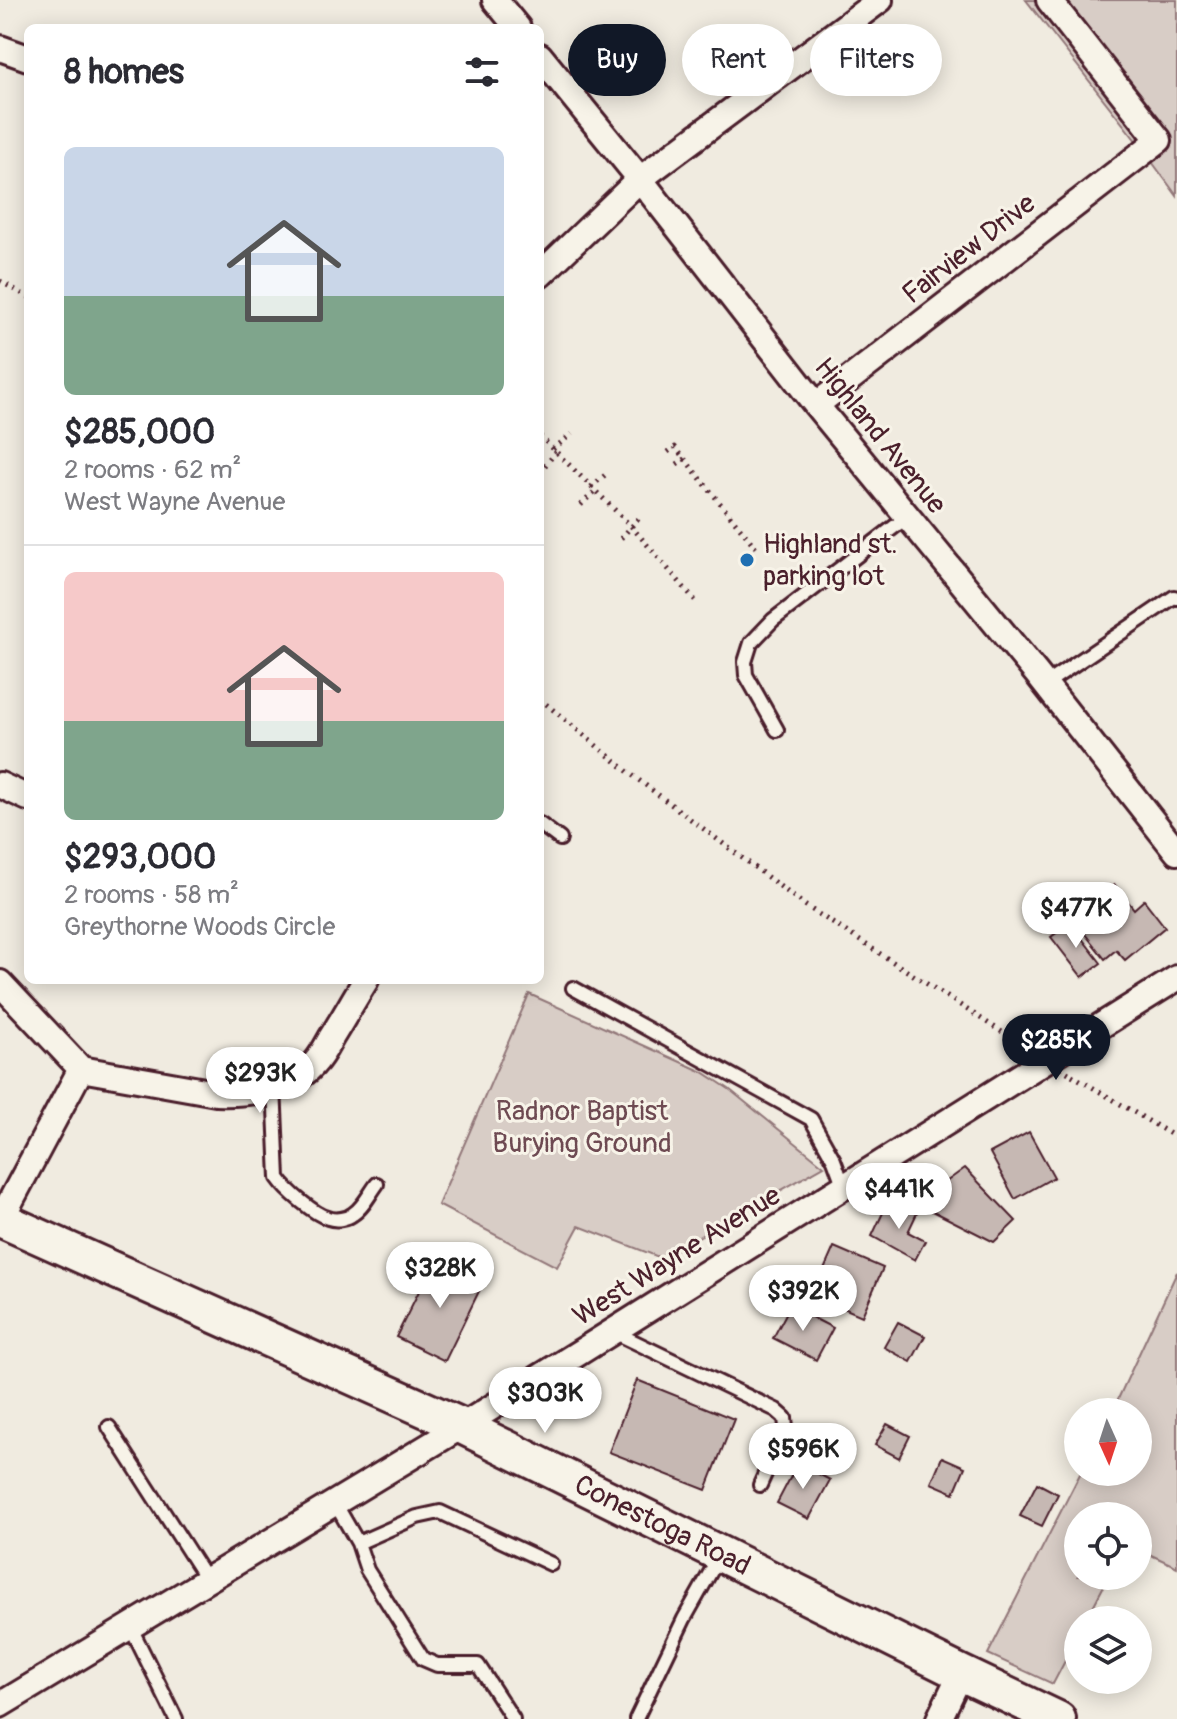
<!DOCTYPE html>
<meta charset="utf-8">
<style>
:root{--surface:#fff;--page:#f7f7f7;--text:#2b2b33;--muted:#7c7c81;--line:#e1e1e2;--accent:#111827}
body{margin:0;font-family:Pangolin,sans-serif;background:var(--page);color:var(--text);height:100vh;display:flex;flex-direction:column;font-size:30px;white-space:nowrap}
*{box-sizing:border-box;margin:0}
p{font-size:26px;color:var(--muted)}
.icon{flex:none;width:44px;height:44px;fill:none;stroke:currentColor;stroke-width:2;stroke-linecap:round;stroke-linejoin:round}
.map{position:relative;flex:1;overflow:hidden}
.drawer{position:absolute;left:24px;top:24px;width:520px;height:960px;display:flex;flex-direction:column;background:var(--surface);border-radius:12px;box-shadow:0 4px 20px #0003}
.drawer>*{flex:none}
.banner{position:absolute;left:568px;top:24px;width:488px;height:72px;display:flex;gap:16px}
.needle{width:52px;rotate:177deg}
.tools{position:absolute;left:1064px;top:1398px;display:grid;gap:16px}
.tools a{display:grid;place-items:center;width:88px;height:88px;border-radius:50%;background:var(--surface);box-shadow:0 4px 20px #0003;font-size:40px}
.price{position:absolute;translate:-50% -68px;padding:0 18px;border-radius:28px;background:#fff;color:#222;font-size:26px;line-height:52px;filter:drop-shadow(0 2px 4px #0008)}
.price::after{content:'';position:absolute;left:50%;top:48px;width:24px;height:18px;margin-left:-12px;background:inherit;clip-path:polygon(0 0,100% 0,50% 100%)}
.price.active{background:var(--accent);color:#fff}
ul{padding:0;list-style:none}
li{display:grid;align-content:center;gap:16px;height:424px;padding:0 40px}
li+li{border-top:2px solid var(--line)}
li span{display:grid;place-items:center;height:248px;border-radius:12px;color:#555}
li>.icon{margin-inline-start:auto}
span .icon{width:144px;height:144px;fill:#fffc;stroke-width:1}
li b{font-size:34px}
h2{display:flex;justify-content:space-between;align-items:center;height:96px;padding:0 40px;font-size:34px}
.chip{padding:0 28px;border-radius:36px;background:var(--surface);box-shadow:0 4px 20px #0003;font-size:28px;line-height:72px}
.chip.active{background:var(--accent);color:#fff}
.map>svg:first-child{display:block}
</style>
<div class="map">
<svg width="1177" height="1719" viewBox="0 0 1177 1719">
<rect width="100%" height="100%" fill="#f0ebe0"/>
<filter id="ink" filterUnits="userSpaceOnUse"><feTurbulence type="fractalNoise" baseFrequency=".0125" numOctaves="2"/><feDisplacementMap in="SourceGraphic" scale="16" xChannelSelector="R" yChannelSelector="G"/><feConvolveMatrix kernelMatrix="1 2 1 2 8 2 1 2 1" color-interpolation-filters="sRGB"/></filter>
<g filter="url(#ink)">
<path fill="#d8cdc6" stroke="#917678" stroke-width="2" d="M1026,0h151v196l-33,-45z
M529,994l174,78 26,17 95,77 -163,92 -82,-32 -22,41 -119,-62z
M1177,1272v295l-39,-18v-33h-60v60h31l-23,44h-8v16l-25,48 -65,-30 93,-182h57v-60h-26z"/>
<path fill="#c6b8b3" stroke="#4a1f2b" stroke-width="2" d="M1115,885l19,24 10,-9 21,27 -40,33 -9,-10 -11,9 -32,-40z
M1070,923l31,40 -19,14 -31,-40z
M1029,1132l25,45 -39,22 -25,-46z
M965,1168l51,53 -22,21 -77,-39z
M888,1202l29,11 -9,19 17,9 -10,19 -43,-24z
M834,1247l49,21 -21,48 -49,-21z
M435,1259l48,24 -38,78 -49,-24z
M790,1306l43,22 -17,32 -43,-22z
M898,1322l27,14 -14,26 -27,-15z
M637,1380l97,39 -28,71 -97,-38z
M887,1424l23,12 -11,22 -24,-13z
M942,1457l23,10 -11,26 -23,-10z
M798,1463l32,17 -21,39 -32,-16z
M1037,1483l21,11 -16,32 -22,-10z"/>
<g fill="none" stroke-linecap="round" stroke-linejoin="round">
<g stroke="#4a1f2b" stroke-width="18">
<path id="service" d="M1044,685l130,-88 3,1
M777,730l-31,-55 -1,-13 6,-19 22,-23 134,-103
M540,824l20,15
M573,988l238,131 23,41 10,27
M274,1086l4,92c9,13 36,36 50,40 8,3 19,1 25,-4 10,-6 17,-21 24,-30
M614,1332l162,78 9,8 1,9 -26,58
M109,1427l98,153
M335,1503l23,40 9,27 56,89 14,6h41l35,54
M358,1543l59,-26 23,-5 111,52
M130,1626l46,93
M636,1719l48,-100 35,-62"/>
</g>
<g stroke="#4a1f2b" stroke-width="30">
<path id="minor" d="M495,0l23,28
M0,48l28,10
M540,56l100,123 176,226 221,269 140,178
M540,275l100,-96 240,-179
M816,405l343,-265 -110,-140
M0,785l28,13
M0,983l81,86 135,24c33,1 75,-3 98,-29 7,-7 12,-17 17,-26 12,-19 23,-39 35,-58
M1,1219l80,-150
M0,1705l462,-279 715,-448
M939,1719l22,-46"/>
</g>
<g stroke="#4a1f2b" stroke-width="40">
<g id="secondary">
<path id="s1" d="M0,1219l462,207 499,247 97,46"/>
</g>
</g>
<path stroke="#4a1f2b" stroke-width="5" stroke-dasharray="2 6" stroke-linecap="butt" d="M0,281l28,16
M540,436l91,90 64,74
M553,449l19,-15
M668,452l7,-5 82,102
M677,464l8,-5
M540,472l16,-20
M591,487l14,-12
M581,505l14,-14
M621,538l19,-21
M540,699l92,76 174,131 213,137
M1072,1075l105,63"/>
<use href="#service" stroke="#f7f3e8" stroke-width="12"/>
<use href="#minor" stroke="#f7f3e8" stroke-width="24"/>
<use href="#secondary" stroke="#f7f3e8" stroke-width="34"/>
<path stroke="#4a1f2b" stroke-width="5" stroke-dasharray="2 6" stroke-linecap="butt" d="M1019,1043l53,32"/>
</g>
</g>
<circle fill="#1f6fb2" stroke="#f7f3e8" stroke-width="3" cx="747" cy="560" r="8"/>
<g text-anchor="middle" dominant-baseline="central" stroke-width="6" stroke-linejoin="round" paint-order="stroke">
<g font-size="28" fill="#4a1f2b" stroke="#f7f3e8">
<text transform="translate(969 249) rotate(-38)">Fairview Drive</text>
<text transform="translate(880 436) rotate(51)">Highland Avenue</text>
<text transform="translate(677 1256) rotate(-32)">West Wayne Avenue</text>
<text stroke="none"><textPath href="#s1" startOffset="730">Conestoga Road</textPath></text>
</g>
<g font-size="28" fill="#4a1f2b" stroke="#f7f3e8" text-anchor="start">
<text x="763" y="544">Highland st.<tspan x="763" dy="32">parking lot</tspan></text>
</g>
<g font-size="28" fill="#6e4a52" stroke="#f7f3e8">
<text x="582" y="1111">Radnor Baptist<tspan x="582" dy="32">Burying Ground</tspan></text>
</g>
</g>
</svg>
<div class="tools">
<a><svg class="needle" viewBox="-14 -14 28 28"><path d="M0-13l5 13h-10z" fill="#e53935"/><path d="M0 13l5-13h-10z" fill="#7c7c81"/></svg></a>
<a><svg class="icon" aria-label="locate" viewBox="0 0 24 24"><circle cx="12" cy="12" r="6"/><path d="M12 2v4M12 18v4M2 12h4M18 12h4"/></svg></a>
<a><svg class="icon" aria-label="layers" viewBox="0 0 24 24"><path d="M12 4l9 5-9 5-9-5zM3 14l9 5 9-5"/></svg></a>
</div>
<b class="price" style="left:1076px;top:950px">$477K</b>
<b class="price active" style="left:1056px;top:1082px">$285K</b>
<b class="price" style="left:260px;top:1115px">$293K</b>
<b class="price" style="left:899px;top:1231px">$441K</b>
<b class="price" style="left:440px;top:1310px">$328K</b>
<b class="price" style="left:803px;top:1333px">$392K</b>
<b class="price" style="left:545px;top:1435px">$303K</b>
<b class="price" style="left:803px;top:1491px">$596K</b>
<div class="banner">
<a class="chip active">Buy</a>
<a class="chip">Rent</a>
<a class="chip">Filters</a>
</div>
<section class="drawer">
<h2>8 homes<svg class="icon" aria-label="filters" viewBox="0 0 24 24"><path d="M4 7h16M4 17h16"/><circle cx="9" cy="7" r="2"/><circle cx="15" cy="17" r="2"/></svg></h2>
<ul>
<li><span style="background:linear-gradient(#c9d6e8 60%,#7fa58c 0)"><svg class="icon" aria-label="home" viewBox="0 0 24 24"><path d="M3 11l9-7 9 7M6 9v11h12V9"/></svg></span><div><b>$285,000</b><p>2 rooms · 62 m²</p><p>West Wayne Avenue</p></div></li>
<li><span style="background:linear-gradient(#f6c9c9 60%,#7fa58c 0)"><svg class="icon" aria-label="home" viewBox="0 0 24 24"><path d="M3 11l9-7 9 7M6 9v11h12V9"/></svg></span><div><b>$293,000</b><p>2 rooms · 58 m²</p><p>Greythorne Woods Circle</p></div></li>
</ul>
</section>
</div>
